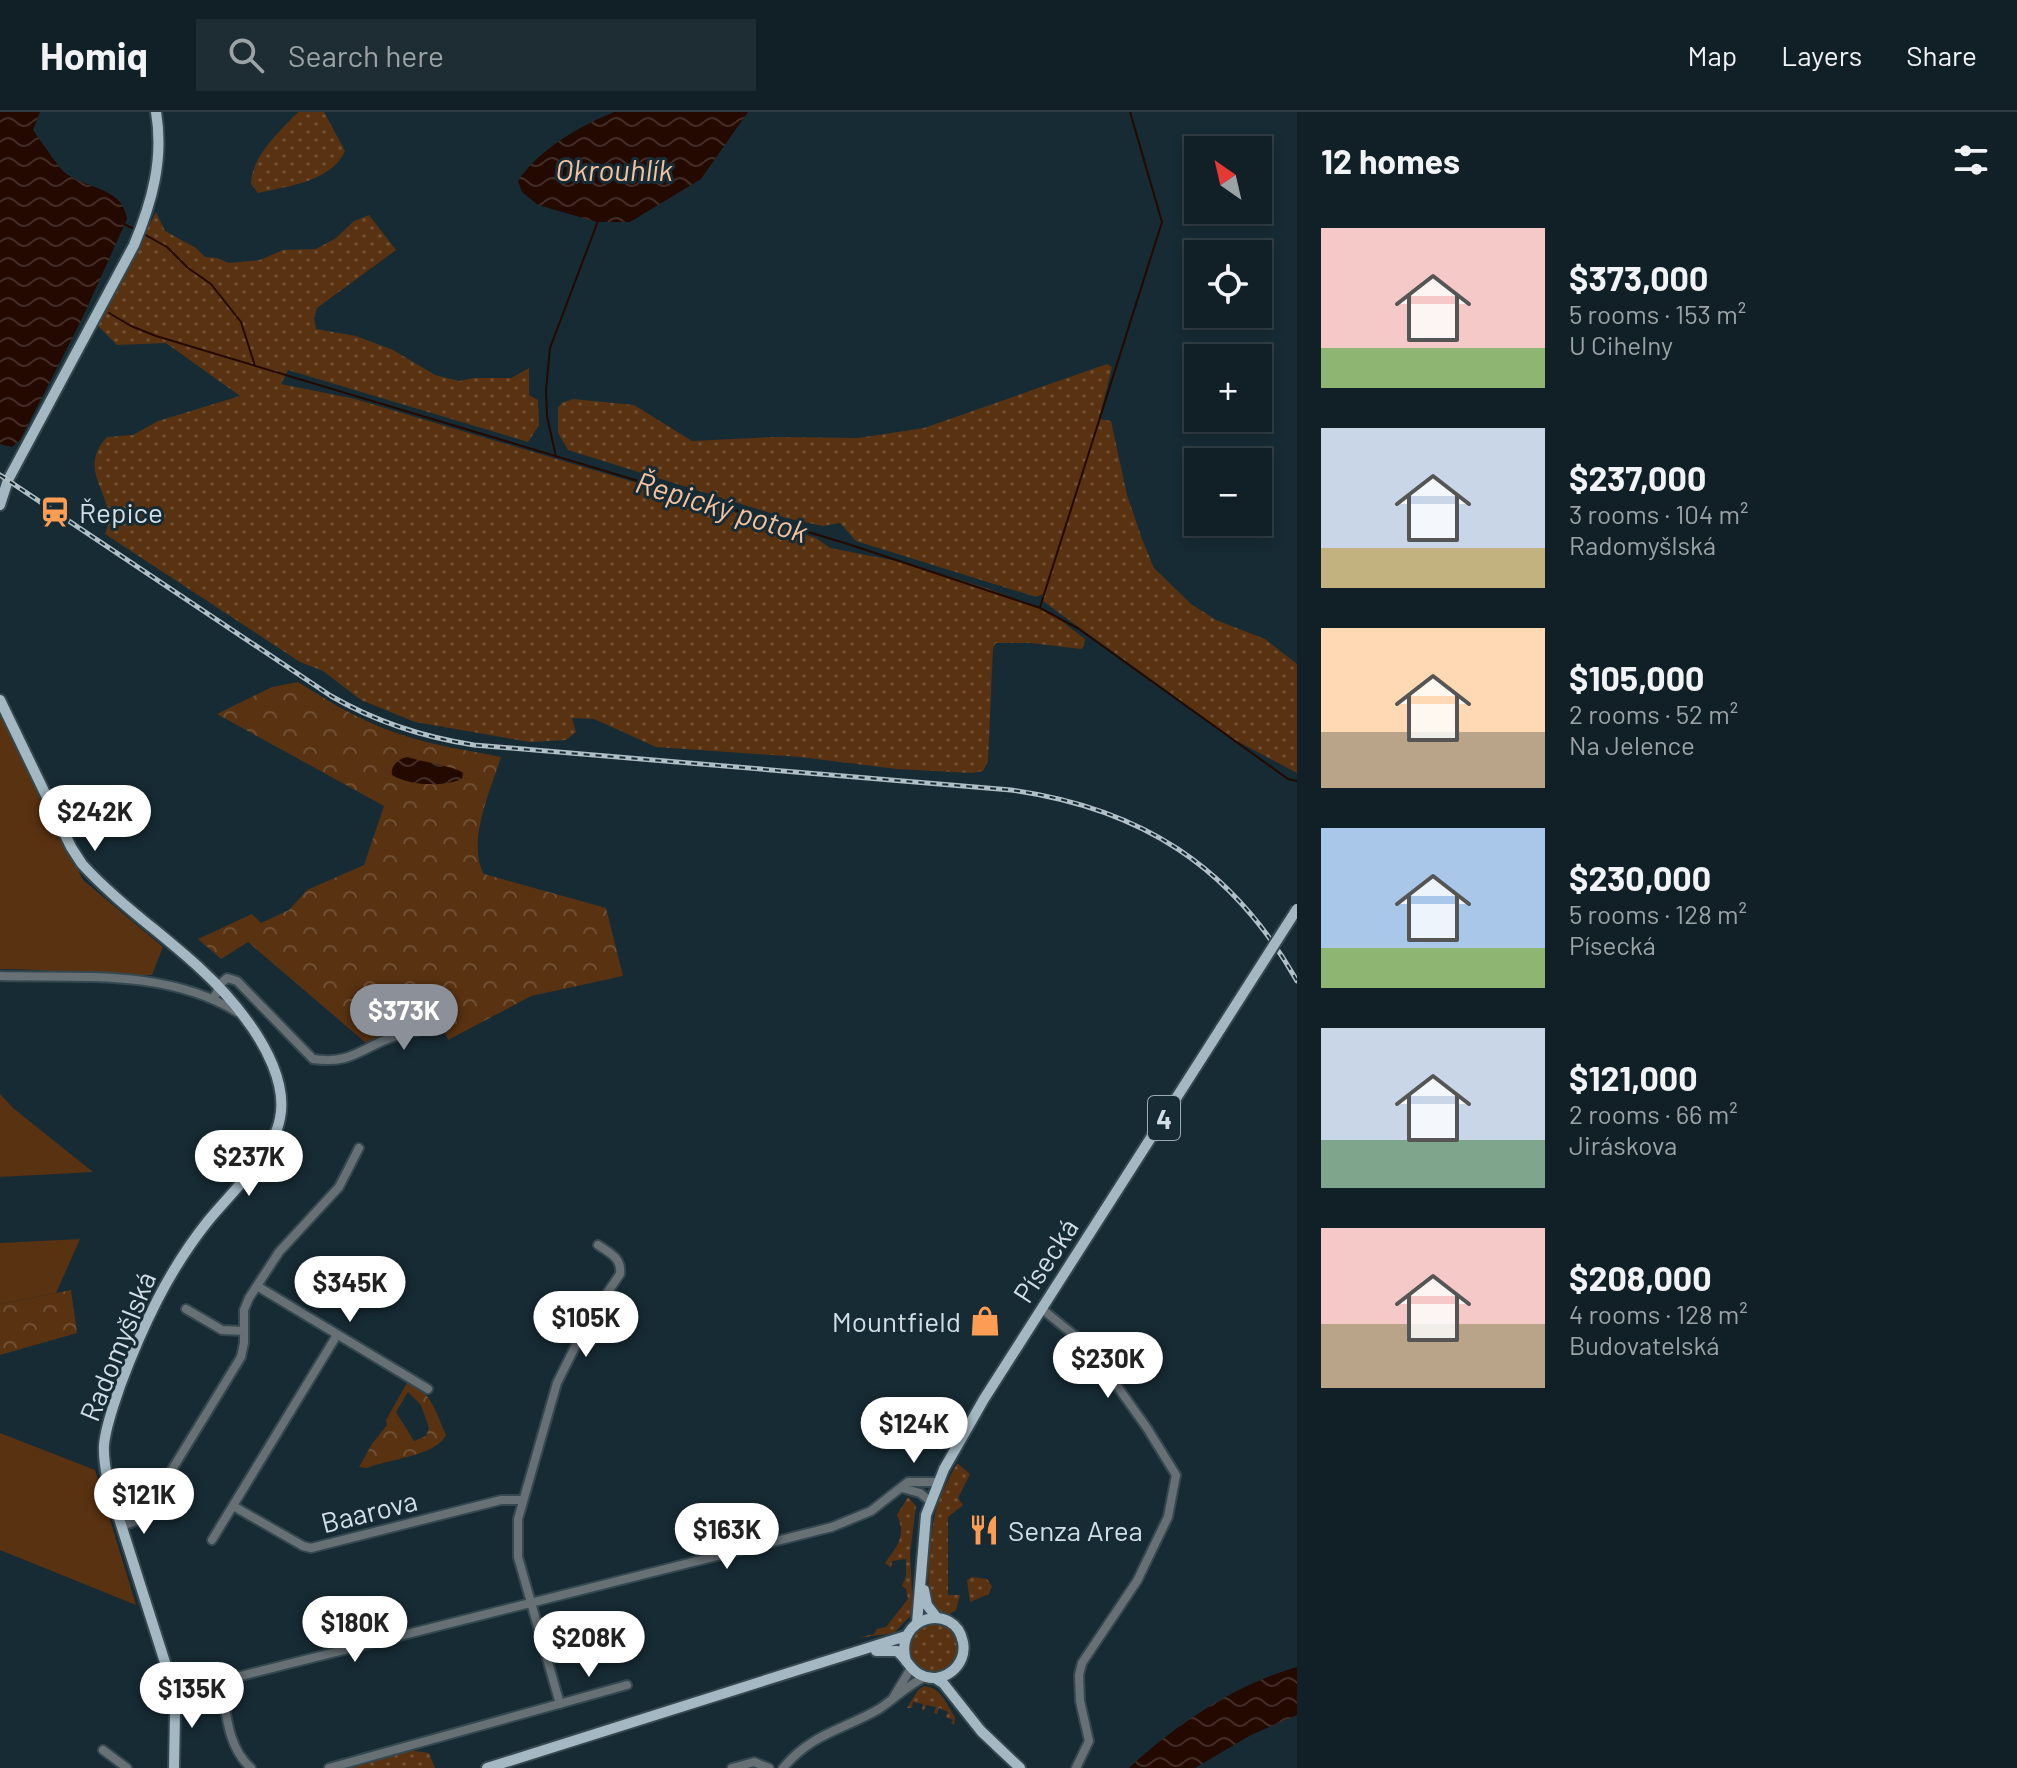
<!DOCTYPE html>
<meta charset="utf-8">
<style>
:root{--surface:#112027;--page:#1e2d33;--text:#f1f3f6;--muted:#9ca3a7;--line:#303e44;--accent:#8c9099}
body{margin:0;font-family:Barlow,sans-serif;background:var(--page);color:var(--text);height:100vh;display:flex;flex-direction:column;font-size:30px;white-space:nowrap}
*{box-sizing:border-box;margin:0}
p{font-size:26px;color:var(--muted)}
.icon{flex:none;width:44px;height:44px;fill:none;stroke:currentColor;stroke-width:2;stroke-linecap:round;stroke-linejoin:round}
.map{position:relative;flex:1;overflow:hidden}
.details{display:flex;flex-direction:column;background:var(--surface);width:720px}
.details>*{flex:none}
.needle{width:52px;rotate:326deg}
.tools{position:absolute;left:1184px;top:24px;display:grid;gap:16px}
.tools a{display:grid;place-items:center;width:88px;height:88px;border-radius:0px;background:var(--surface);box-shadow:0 4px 12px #0003,0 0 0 2px var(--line);font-size:40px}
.price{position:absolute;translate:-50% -68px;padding:0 18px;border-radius:28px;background:#fff;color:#222;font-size:26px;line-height:52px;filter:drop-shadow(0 2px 4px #0008)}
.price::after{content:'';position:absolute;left:50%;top:48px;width:24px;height:18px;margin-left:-12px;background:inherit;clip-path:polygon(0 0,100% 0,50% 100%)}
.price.current{background:var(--accent);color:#fff}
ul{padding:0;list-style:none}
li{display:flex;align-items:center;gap:24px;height:200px;padding:0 24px}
li span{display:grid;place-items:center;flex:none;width:224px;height:160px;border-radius:0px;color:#555}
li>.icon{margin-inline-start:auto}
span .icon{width:96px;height:96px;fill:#fffc;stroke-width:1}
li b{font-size:34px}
h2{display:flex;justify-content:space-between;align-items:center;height:96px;padding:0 24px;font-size:34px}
header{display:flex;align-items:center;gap:48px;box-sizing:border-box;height:112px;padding:0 40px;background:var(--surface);border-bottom:2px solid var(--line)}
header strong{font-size:38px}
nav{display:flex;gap:44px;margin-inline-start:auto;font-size:28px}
.search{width:560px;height:72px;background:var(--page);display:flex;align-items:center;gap:20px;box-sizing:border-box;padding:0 28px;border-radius:0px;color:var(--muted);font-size:30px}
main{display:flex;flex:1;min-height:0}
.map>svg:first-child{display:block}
</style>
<header>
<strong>Homiq</strong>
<div class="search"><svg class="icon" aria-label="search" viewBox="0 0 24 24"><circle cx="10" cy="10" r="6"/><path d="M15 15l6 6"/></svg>Search here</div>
<nav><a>Map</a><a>Layers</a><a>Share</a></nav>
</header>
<main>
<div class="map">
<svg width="1297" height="1656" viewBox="0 0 1297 1656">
<defs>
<pattern id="grass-dots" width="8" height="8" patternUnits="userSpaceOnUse" patternTransform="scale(2)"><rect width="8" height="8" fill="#593211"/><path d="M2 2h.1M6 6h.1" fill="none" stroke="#704f34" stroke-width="1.8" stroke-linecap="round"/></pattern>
<pattern id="forest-crowns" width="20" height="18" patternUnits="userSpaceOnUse" patternTransform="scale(2)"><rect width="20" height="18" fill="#593211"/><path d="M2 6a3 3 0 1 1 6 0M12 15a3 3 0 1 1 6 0" fill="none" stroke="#704f34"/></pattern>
<pattern id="water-waves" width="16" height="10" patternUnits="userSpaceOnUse" patternTransform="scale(2)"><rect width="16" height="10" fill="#230900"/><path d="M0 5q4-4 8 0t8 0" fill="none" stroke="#422c25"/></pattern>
</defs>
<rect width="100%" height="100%" fill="#172b34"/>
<path fill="url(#grass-dots)" d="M298,0h26l21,39c-14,31 -57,35 -87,42l-7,-9c0,-27 29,-53 47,-72z
M156,100l9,19 31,17 9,9 12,1 12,5 31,-3 23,-10 33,-1 20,-11 18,-17 15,-6 27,35 -79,58 -3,10 2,11 40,7 37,14 42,25 24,6 15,-3h37l18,-10v27l9,5 1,25 -11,17 -240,-72 -7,14 74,15 366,109 95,30 14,10 72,14 87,27 62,24 34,26 -1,7 -3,3 -50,-6h-35l-3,5 -5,113 -5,10 -11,2 -75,-4 -97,-12 -144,-10 -62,-28 -22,-1 4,14 -10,8 -36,2 -115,-20 -54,-22 -38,-29 -23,-9 -195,-128c16,-38 -32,-60 2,-97l26,-2 25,-14 82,-25 -74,-53 -49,2 -20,-20z
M1107,252l5,3 -13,52 12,2 16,74 15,44 12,29 37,36 25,16 49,19 32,25v109l-62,-33 -184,-133 -9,-7 1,-6 -7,3 -180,-56 -16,-18 -17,3 -37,-8 -218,-68 -10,-17v-25l4,-5 11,-4 61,6 58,36 82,-4 84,1 66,-10z
M957,1351l13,11 -12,24 5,7 -15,12v78h12l-4,15 -9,6c-7,-2 -12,-4 -15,-11 -8,-17 -1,-77 4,-95 5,-17 13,-32 21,-47z
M908,1385l8,9 -6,48 3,59 -19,20 -37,5 17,-4 3,-5 9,-2 22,-28 -2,-10 -4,-3 4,-10v-17l-14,2 -1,7 -6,-5c12,-17 22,-27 12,-48z
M972,1465l15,2 5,7 -3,8 -19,8 -3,-22z
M910 1536a24 24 0 1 1 48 0a24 24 0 1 1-48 0Z
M924,1574c17,1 23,19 31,31l-1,8 -3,-2 2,-3 -7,-3 2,-5 -9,-4 -2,6 -3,-1 2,-6 -10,-2 -2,5h-2l1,-6 -10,-2 -1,6h-5l11,-18z
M409,1638l20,3 6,15h-85z"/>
<path fill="url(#forest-crowns)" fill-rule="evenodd" d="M298,570c37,24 74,45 117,57 28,8 57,12 86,18 -10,32 -35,86 -17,117l122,34 17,68 -92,20 -83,44 -7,-20 -54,12 -21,11 -118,-101 -27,17 -23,-20 54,-25 9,9 28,-13 18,-20 57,-25 20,-59 -167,-92 55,-27z
M71,1178l6,43 -77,22v-51z
M410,1270c23,13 26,31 36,53 -10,21 -57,24 -79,33l-8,-1 13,-23 15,-19 -1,-5 21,-37zM408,1280l13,13 8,23 -3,8 -12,5 -18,-29z"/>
<path fill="#593211" d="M0,603l83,165 80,67 -11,28c-51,1 -101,-6 -152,-6z
M0,982l13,14 80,64 -93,5z
M80,1127l-24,54 -56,11v-61z
M0,1321l95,37 41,135 -136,-55z"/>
<path fill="url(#water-waves)" d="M0,0h40l-7,18c5,7 25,36 30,41 21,19 59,14 64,48l-46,102 -61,119 -8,7 -12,-3z
M614,0h134l-47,67 -71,43h-33l-59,-17 -16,-13 -4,-11c21,-32 62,-55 96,-69z
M408,645c13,5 47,9 55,16l-1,6c-19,8 -52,7 -70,-4 -2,-9 7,-17 16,-18z
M1297,1555v48l-46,20 -56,33h-66c46,-43 107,-84 168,-101z"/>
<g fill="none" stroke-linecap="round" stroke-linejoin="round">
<path stroke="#230900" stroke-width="2" d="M124,112l12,6
M142,121l25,14 21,21 23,16 30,38 14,44
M109,201l22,13 25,10 692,208 192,64 39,21 209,150 9,2
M556,345l-9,-41 -1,-26 4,-42 48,-127
M1040,495l122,-385 -32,-110"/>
<g stroke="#354850" stroke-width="12">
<path id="minor" d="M0,864c79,2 167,-7 237,36
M213,886l4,-5 1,-7 9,-8 10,3 76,78c34,5 44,-7 72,-19 17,-7 38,-10 56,-14
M257,1174l171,103
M186,1197l36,21 22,1
M1042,1197l48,39 57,80 29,47 -8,42 -31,64 -55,82 -3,12 1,26 9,40 -13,27
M902,1376l18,5 10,8
M235,1395l68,39 8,2 190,-48h21
M122,1414l14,-5 10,-9 95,-155 3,-14v-33l5,-12 30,-46 60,-65 20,-39
M212,1428l125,-205
M221,1570c5,29 6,65 30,86
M173,1581l659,-166 39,-16 37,-29h29
M893,1586l18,-30
M560,1592l-42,-147v-38l39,-136 30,-60 33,-49c2,-16 -10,-21 -22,-29
M103,1638l24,18
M329,1656l298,-83
M732,1656l22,-6 15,6
M783,1656c29,-35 60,-38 96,-59 15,-10 30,-25 46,-32"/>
</g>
<g stroke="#354850" stroke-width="14">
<path id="major" d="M0,393l8,-25 126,-235c18,-43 30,-86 22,-133
M0,588l71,147 11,17c50,55 119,93 163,154 20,26 42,66 35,100 -6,35 -50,76 -72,103 -40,50 -66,106 -88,165 -6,19 -14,38 -16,59 -1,14 2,28 5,42l61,191 5,35 -1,55
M924,1478l3,15 10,13
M917,1511l9,-108 18,-46 40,-70 237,-371
M876,1539h21c9,7 12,17 22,23 22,13 49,-8 44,-32 -8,-41 -70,-26 -57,19
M935,1566l8,5 38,48 39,37
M487,1656l419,-132"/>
</g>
<use href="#minor" stroke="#667075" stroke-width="8"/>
<use href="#major" stroke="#a4b8c3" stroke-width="10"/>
<g stroke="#b1bfc6" stroke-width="5">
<path id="rail" d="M0,363l331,221c45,26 92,41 143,49l537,45c129,18 221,76 286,191"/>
</g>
<use href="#rail" stroke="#172b34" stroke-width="2" stroke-dasharray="6" stroke-linecap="butt"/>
<g stroke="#354850" stroke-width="14" stroke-linecap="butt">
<path id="major-bridge" d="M1221,916l76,-119"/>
</g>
<use href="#major-bridge" stroke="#a4b8c3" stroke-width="10"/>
</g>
<defs>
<g id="station-bare" transform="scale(2.4)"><path d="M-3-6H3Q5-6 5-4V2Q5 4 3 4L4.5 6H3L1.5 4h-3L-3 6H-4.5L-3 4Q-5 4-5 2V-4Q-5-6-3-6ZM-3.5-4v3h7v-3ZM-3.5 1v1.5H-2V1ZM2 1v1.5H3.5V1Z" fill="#fc9d53" stroke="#172b34" stroke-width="2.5" paint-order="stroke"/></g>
<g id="shop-bare" transform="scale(2.4)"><path d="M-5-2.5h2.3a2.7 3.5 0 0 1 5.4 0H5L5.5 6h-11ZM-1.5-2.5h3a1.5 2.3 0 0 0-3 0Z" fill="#fc9d53" stroke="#172b34" stroke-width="2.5" paint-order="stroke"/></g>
<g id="restaurant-bare" transform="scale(2.4)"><path d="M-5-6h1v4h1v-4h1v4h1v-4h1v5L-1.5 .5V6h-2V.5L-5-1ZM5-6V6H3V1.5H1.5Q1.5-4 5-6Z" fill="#fc9d53" stroke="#172b34" stroke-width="2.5" paint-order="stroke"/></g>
</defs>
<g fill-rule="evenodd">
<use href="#station-bare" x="55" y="400"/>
<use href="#shop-bare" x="985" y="1209"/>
<use href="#restaurant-bare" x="984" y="1418"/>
</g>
<g text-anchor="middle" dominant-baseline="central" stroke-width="6" stroke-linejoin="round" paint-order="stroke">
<rect fill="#172b34" stroke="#9ba9b1" stroke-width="2" x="1148" y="984" width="32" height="44" rx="6"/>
<g font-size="26" font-weight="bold" fill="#d3dfe6">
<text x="1164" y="1006">4</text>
</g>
<g font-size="28" fill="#d3dfe6" stroke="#172b34" text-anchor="start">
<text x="79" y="400">Řepice</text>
<text x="961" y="1209" text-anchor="end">Mountfield</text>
<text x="1008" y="1418">Senza Area</text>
</g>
<g font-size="28" fill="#d3dfe6" stroke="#172b34">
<text transform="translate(1045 1148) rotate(-57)">Písecká</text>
<text transform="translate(117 1234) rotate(-68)">Radomyšlská</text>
<text transform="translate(369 1399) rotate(-14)">Baarova</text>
</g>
<g font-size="30" font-style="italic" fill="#f4c2a0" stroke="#172b34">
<text x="614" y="57">Okrouhlík</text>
<text transform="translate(722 394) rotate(17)">Řepický potok</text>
</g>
</g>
</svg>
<div class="tools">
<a><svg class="needle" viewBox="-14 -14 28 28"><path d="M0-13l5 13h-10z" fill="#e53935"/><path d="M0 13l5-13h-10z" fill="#9ca3a7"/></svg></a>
<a><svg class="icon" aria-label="locate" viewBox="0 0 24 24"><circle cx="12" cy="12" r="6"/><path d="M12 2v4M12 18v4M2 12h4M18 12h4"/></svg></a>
<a>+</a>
<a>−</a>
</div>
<b class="price" style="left:95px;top:741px">$242K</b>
<b class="price current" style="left:404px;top:940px">$373K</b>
<b class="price" style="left:249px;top:1086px">$237K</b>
<b class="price" style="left:350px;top:1212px">$345K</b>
<b class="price" style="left:586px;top:1247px">$105K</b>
<b class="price" style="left:1108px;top:1288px">$230K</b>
<b class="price" style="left:914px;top:1353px">$124K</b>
<b class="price" style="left:144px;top:1424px">$121K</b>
<b class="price" style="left:727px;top:1459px">$163K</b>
<b class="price" style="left:355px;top:1552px">$180K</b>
<b class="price" style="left:589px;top:1567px">$208K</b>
<b class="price" style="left:192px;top:1618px">$135K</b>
</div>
<section class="details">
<h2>12 homes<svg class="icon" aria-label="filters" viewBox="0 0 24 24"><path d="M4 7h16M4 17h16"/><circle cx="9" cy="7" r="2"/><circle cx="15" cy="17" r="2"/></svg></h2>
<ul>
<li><span style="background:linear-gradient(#f6c9c9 75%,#8fb573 0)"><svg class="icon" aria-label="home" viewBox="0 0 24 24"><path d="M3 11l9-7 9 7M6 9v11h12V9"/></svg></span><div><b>$373,000</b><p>5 rooms · 153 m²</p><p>U Cihelny</p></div></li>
<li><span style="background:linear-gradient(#c9d6e8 75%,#c2b280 0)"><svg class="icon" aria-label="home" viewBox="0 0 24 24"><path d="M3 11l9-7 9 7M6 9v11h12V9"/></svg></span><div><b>$237,000</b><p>3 rooms · 104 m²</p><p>Radomyšlská</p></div></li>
<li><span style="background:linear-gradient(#ffd9b3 65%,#b9a48a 0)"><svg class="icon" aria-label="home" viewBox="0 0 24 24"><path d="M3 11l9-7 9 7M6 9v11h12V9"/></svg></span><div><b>$105,000</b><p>2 rooms · 52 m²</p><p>Na Jelence</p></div></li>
<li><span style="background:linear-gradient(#a9c7e8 75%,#8fb573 0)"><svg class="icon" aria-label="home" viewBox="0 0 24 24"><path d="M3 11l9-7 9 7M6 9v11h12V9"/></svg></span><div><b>$230,000</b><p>5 rooms · 128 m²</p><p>Písecká</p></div></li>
<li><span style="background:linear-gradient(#c9d6e8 70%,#7fa58c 0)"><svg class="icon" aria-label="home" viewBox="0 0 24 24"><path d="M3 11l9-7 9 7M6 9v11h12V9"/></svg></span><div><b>$121,000</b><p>2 rooms · 66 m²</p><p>Jiráskova</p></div></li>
<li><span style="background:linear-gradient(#f6c9c9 60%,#b9a48a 0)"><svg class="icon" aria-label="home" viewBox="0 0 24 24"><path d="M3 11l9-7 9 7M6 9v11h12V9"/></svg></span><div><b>$208,000</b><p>4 rooms · 128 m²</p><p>Budovatelská</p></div></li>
</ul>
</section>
</main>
